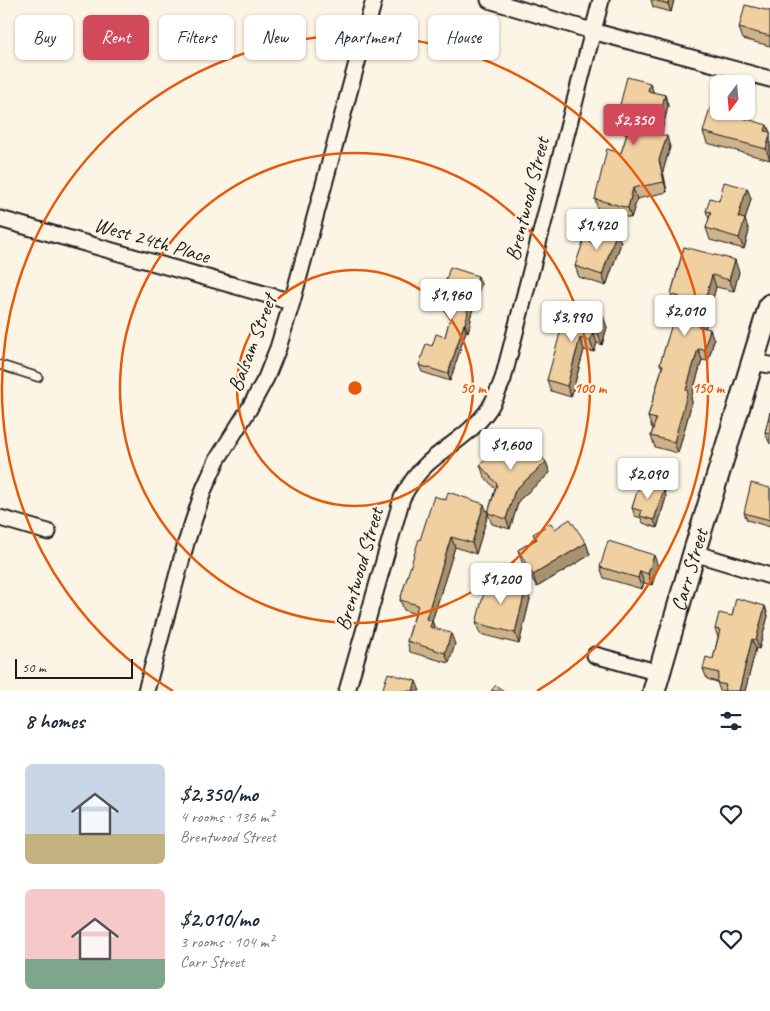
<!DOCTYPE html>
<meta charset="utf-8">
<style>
:root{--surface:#fff;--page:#f2f2f3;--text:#1f2937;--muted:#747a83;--accent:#d1495b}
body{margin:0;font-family:Caveat,sans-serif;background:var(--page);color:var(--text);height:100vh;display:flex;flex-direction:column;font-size:19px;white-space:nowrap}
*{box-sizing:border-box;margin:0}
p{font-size:16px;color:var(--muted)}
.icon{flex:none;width:28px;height:28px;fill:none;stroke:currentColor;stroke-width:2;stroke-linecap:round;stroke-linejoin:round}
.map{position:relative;height:691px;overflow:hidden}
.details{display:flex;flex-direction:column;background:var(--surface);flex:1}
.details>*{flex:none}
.banner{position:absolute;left:15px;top:15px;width:500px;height:45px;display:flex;gap:10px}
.needle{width:32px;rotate:196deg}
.controls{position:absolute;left:710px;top:75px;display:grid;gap:10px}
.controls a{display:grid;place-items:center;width:45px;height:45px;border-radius:8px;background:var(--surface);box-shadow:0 1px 4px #0004;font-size:25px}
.scale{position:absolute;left:15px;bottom:12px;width:118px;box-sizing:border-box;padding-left:5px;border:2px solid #1c1c1c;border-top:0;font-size:14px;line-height:18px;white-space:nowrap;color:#1c1c1c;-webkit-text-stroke:4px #fcf5e5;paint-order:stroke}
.price{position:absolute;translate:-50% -42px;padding:0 11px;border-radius:5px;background:#fff;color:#222;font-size:16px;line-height:32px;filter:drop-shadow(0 1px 2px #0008)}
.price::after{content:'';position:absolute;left:50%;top:30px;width:15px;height:11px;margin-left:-8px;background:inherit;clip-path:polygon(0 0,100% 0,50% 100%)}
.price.active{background:var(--accent);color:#fff}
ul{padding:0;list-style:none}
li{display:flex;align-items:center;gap:15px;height:125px;padding:0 25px}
li span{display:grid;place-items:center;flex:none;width:140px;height:100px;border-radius:8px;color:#555}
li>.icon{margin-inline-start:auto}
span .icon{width:60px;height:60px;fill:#fffc;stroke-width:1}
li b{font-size:21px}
h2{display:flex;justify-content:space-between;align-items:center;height:60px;padding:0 25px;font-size:21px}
.chip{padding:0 18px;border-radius:8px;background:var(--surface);box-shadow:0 1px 4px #0004;font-size:18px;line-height:45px}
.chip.active{background:var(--accent);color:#fff}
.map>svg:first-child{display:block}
</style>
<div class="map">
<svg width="770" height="691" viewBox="0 0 770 691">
<rect width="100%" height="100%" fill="#fcf5e5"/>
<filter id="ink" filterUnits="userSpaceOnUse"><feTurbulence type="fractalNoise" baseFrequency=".02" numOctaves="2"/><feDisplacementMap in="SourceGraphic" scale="10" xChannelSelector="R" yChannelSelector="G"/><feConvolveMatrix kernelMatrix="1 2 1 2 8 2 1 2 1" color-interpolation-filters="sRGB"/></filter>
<g filter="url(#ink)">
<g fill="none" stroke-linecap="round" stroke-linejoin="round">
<g stroke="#1c1c1c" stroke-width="11">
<path id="lane" d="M0,365l38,12"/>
</g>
<g stroke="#1c1c1c" stroke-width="19">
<path id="street" d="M489,0l103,31 178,48
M0,219l292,83
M753,362l17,3
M0,518l48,14
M694,553l76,23
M595,655l64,18
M146,691l40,-148 18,-54 13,-29 32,-51 17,-31 12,-30 14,-46 82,-302
M347,691l55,-193c7,-13 14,-24 25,-34 20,-18 42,-29 59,-51 8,-10 12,-22 17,-34l98,-379"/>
</g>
<g stroke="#1c1c1c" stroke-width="25">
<g id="secondary">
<path id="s1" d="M654,691l40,-138 76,-248"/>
</g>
</g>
<use href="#lane" stroke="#fcf5e5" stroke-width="8"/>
<use href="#street" stroke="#fcf5e5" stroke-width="15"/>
<use href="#secondary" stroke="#fcf5e5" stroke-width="21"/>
</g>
<path fill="#ceb28a" stroke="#1c1c1c" d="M651,0h23l-3,12 -18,-5z
M770,11v35l-27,-7 -4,-11z
M654,93l11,2 3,11 -7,29 9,12 -7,24 4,21 -30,7 -6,19 -33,-8 -3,-11 26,-46 6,-19 -7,-2 -4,-11z
M703,132h67v28l-63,-17z
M747,188l4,11 -6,21 4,11 -5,18 -34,-9 -4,-12 3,-9 -3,-8 13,-10z
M617,231l4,12 -15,43 -27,-9 -4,-11 18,-23z
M684,247l55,25 -5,19 -18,-4 -11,41 9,12 -6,21 -6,-1 -11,38 1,4 -14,51 -23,-6 -4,-11 2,-7 -1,-1 -4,-11 14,-49 -2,-4 18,-58h-3l-4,-12z
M481,284l-11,34 1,2 -3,12 -2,-1 -16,50 -28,-9 -3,-7 13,-19 13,-9 7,-26 -2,-5 1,-3 -6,-2 -3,-7z
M571,321l36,6 -5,18 -5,-2 -3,9 -10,-2 -13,47 -20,-6 -4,-11z
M770,412v32l-5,-11z
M546,462l4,11 -31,27 -9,29 -18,-5 -4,-10 -12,40 -21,-7 -23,74 3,7 20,16 -6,19 -39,-11 -3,-11 8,-27 -11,-4 -4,-10 20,-60 68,-27 7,-24 -11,-13 -4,-11z
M650,475l-3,9 17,5 2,8 -9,31 -14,-5 -2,-5 -6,-2 -3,-8 8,-23 -12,-4 -1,-4z
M770,488v39l-23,-7 -3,-7z
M555,529l31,14 4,12 -53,32 -15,-25 -4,-12 18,-11 -3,-5z
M658,566l-6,19 -8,-2 -2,6 -38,-11 -4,-11z
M530,599l-11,45 -39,-10 -4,-11z
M765,606l3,10 -9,33 -3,-1 -11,43h-25l-3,-9 -10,-3 -4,-10 10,-10 5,-22 -3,-8 17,-13z"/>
<path fill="#a89171" stroke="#1c1c1c" d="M669,0h5l-3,12 -3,-8z
M650,83l4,10 -6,-2z
M665,95l3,11 -9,37 -4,-10z
M767,125l3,7v28l-4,-11 -1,-18z
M667,136l3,11 -7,24 4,21 -3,-10 -5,-22z
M633,188l4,11 -6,19 -3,-10z
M747,188l4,11 -6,21 4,11 -5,18 -5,-11 -1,-21z
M617,231l4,12 -15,43 -4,-11z
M735,260l4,12 -5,19 -5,-11z
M712,275l4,12 -13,50 -5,-11z
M478,276l3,8 -11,34 1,2 -3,12 -3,-8 2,-12z
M603,316l4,11 -5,18 -4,-12z
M464,324l2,7 -16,50 -2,-7z
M710,329l4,11 -6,21 -4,-11z
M593,332l4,11 -3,9 -4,-11z
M580,338l4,12 -13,47 -4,-11z
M698,349l4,11 -11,38 1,4 -14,51 -4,-11 12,-52z
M546,462l4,11 -31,27 -9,29 -4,-10 9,-29z
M649,471l1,4 -4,12 -1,-4z
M664,489l2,8 -9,31 -3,-8z
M484,504l4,10 -12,40 -4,-11z
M451,537l4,10 -23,74 4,10 -2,7 -8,-19z
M586,543l4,12 -53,32 -4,-12z
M654,555l4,11 -6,19 -4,-11z
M640,571l4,12 -2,6 -4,-11z
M526,587l4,12 -11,45 -4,-11z
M765,606l3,10 -9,33 -3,-9z
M451,633l4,11 -6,19 -4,-10z
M752,639l4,9 -11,43h-6z
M416,681l4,10h-7z"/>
<path fill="#f0cfa1" stroke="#1c1c1c" d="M654,0h15l-1,4z
M745,5l25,6v25l-31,-8z
M627,77l23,6 -2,8 17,4 -10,38 12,3 -8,24 5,22 -31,6 -5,20 -33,-9 12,-50 14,4 9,-28 -14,-4z
M710,108l57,17 -2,6 5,1v3l-4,14 -63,-17z
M724,182l23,6 -9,29 7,2 -6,19 -33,-10 5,-16 -5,-1 4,-13 9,3z
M599,225l18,6 -15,44 -27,-9 9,-27 9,4z
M684,247l51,13 -6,20 -17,-5 -14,51 12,3 -6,21 -6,-1 -12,41 2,1 -14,51 -23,-6 5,-17 -8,-2 15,-52 -3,-1 20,-67 -9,-3z
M450,267l28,9 -11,36 1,1 -3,11h-1l-16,50 -29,-9 7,-21 6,2 4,-12 9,3 8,-31h-3l2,-9 -10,-3z
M575,308l28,8 -5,17 -5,-1 -3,9 -10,-3 -13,48 -20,-6 17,-61 7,2z
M770,412v22l-5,-1z
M520,431l26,31 -31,28 -9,29 -18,-6 9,-29 -17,-19z
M630,465l19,6 -4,12 -18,-6z
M640,482l24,7 -10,31 -14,-4 2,-5 -10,-3z
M751,483l19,5v32l-26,-7z
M448,492l36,12 -12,39 -21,-6 -25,82 6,2 -2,6 21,6 -6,20 -38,-12 11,-36 -18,-5 19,-61 1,1 14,-44 12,4z
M570,519l16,24 -53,32 -15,-25 19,-11 -4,-5 18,-11 4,6z
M608,541l46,14 -6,19 -8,-3 -2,7 -38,-11z
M488,577l38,10 -11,46 -39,-10z
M736,598l29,8 -9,34 -4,-1 -13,52h-15l2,-6 -9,-2 2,-10 -16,-4 3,-12 7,2 7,-29 -5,-1 4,-16 13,3z
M388,673l28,8 -3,10h-31z
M496,685l7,6h-12z"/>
</g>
<g fill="none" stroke="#e8590c" stroke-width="2.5">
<circle cx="355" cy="388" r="118"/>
<circle cx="355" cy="388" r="235"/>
<path d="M173 691A353 353 0 1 1 537 691"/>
</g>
<g text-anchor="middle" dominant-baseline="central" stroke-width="4.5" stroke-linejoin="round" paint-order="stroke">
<g font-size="21" fill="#1c1c1c" stroke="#fcf5e5">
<text transform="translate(527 199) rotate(-76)">Brentwood Street</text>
<text transform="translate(152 240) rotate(16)">West 24th Place</text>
<text transform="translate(252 343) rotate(-69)">Balsam Street</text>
<text transform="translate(359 569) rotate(-74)">Brentwood Street</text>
<text stroke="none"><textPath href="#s1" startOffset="126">Carr Street</textPath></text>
</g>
</g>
<circle cx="355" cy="388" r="8" fill="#e8590c" stroke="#fcf5e5" stroke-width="2.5"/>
<g font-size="15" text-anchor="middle" font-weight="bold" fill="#e8590c" stroke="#fcf5e5" stroke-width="4.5" stroke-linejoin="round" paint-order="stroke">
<text x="473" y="393">50 m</text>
<text x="590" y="393">100 m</text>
<text x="708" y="393">150 m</text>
</g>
</svg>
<div class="controls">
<a><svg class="needle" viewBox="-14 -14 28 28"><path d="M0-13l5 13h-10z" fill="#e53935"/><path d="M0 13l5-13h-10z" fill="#747a83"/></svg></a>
</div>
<div class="scale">50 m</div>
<b class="price active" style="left:634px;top:146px">$2,350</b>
<b class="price" style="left:597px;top:251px">$1,420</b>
<b class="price" style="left:451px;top:321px">$1,960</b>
<b class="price" style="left:685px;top:337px">$2,010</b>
<b class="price" style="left:572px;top:343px">$3,990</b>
<b class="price" style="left:511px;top:471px">$1,600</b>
<b class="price" style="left:648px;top:500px">$2,090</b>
<b class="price" style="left:501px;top:605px">$1,200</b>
<div class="banner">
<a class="chip">Buy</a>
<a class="chip active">Rent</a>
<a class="chip">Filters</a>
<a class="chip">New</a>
<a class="chip">Apartment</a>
<a class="chip">House</a>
</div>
</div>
<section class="details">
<h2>8 homes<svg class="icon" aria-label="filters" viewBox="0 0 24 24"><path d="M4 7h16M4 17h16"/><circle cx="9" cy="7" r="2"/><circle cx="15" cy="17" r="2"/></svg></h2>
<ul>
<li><span style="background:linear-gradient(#c9d6e8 70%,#c2b280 0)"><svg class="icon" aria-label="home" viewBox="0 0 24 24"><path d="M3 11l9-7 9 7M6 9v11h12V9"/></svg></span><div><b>$2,350/mo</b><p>4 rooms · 136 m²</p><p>Brentwood Street</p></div><svg class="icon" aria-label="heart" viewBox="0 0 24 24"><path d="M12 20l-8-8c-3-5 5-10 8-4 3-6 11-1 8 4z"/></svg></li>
<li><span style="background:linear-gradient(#f6c9c9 70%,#7fa58c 0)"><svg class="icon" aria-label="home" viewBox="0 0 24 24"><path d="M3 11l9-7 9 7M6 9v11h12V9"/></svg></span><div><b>$2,010/mo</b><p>3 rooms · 104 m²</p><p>Carr Street</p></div><svg class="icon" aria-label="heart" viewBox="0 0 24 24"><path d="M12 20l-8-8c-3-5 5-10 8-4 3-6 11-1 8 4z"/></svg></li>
</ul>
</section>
